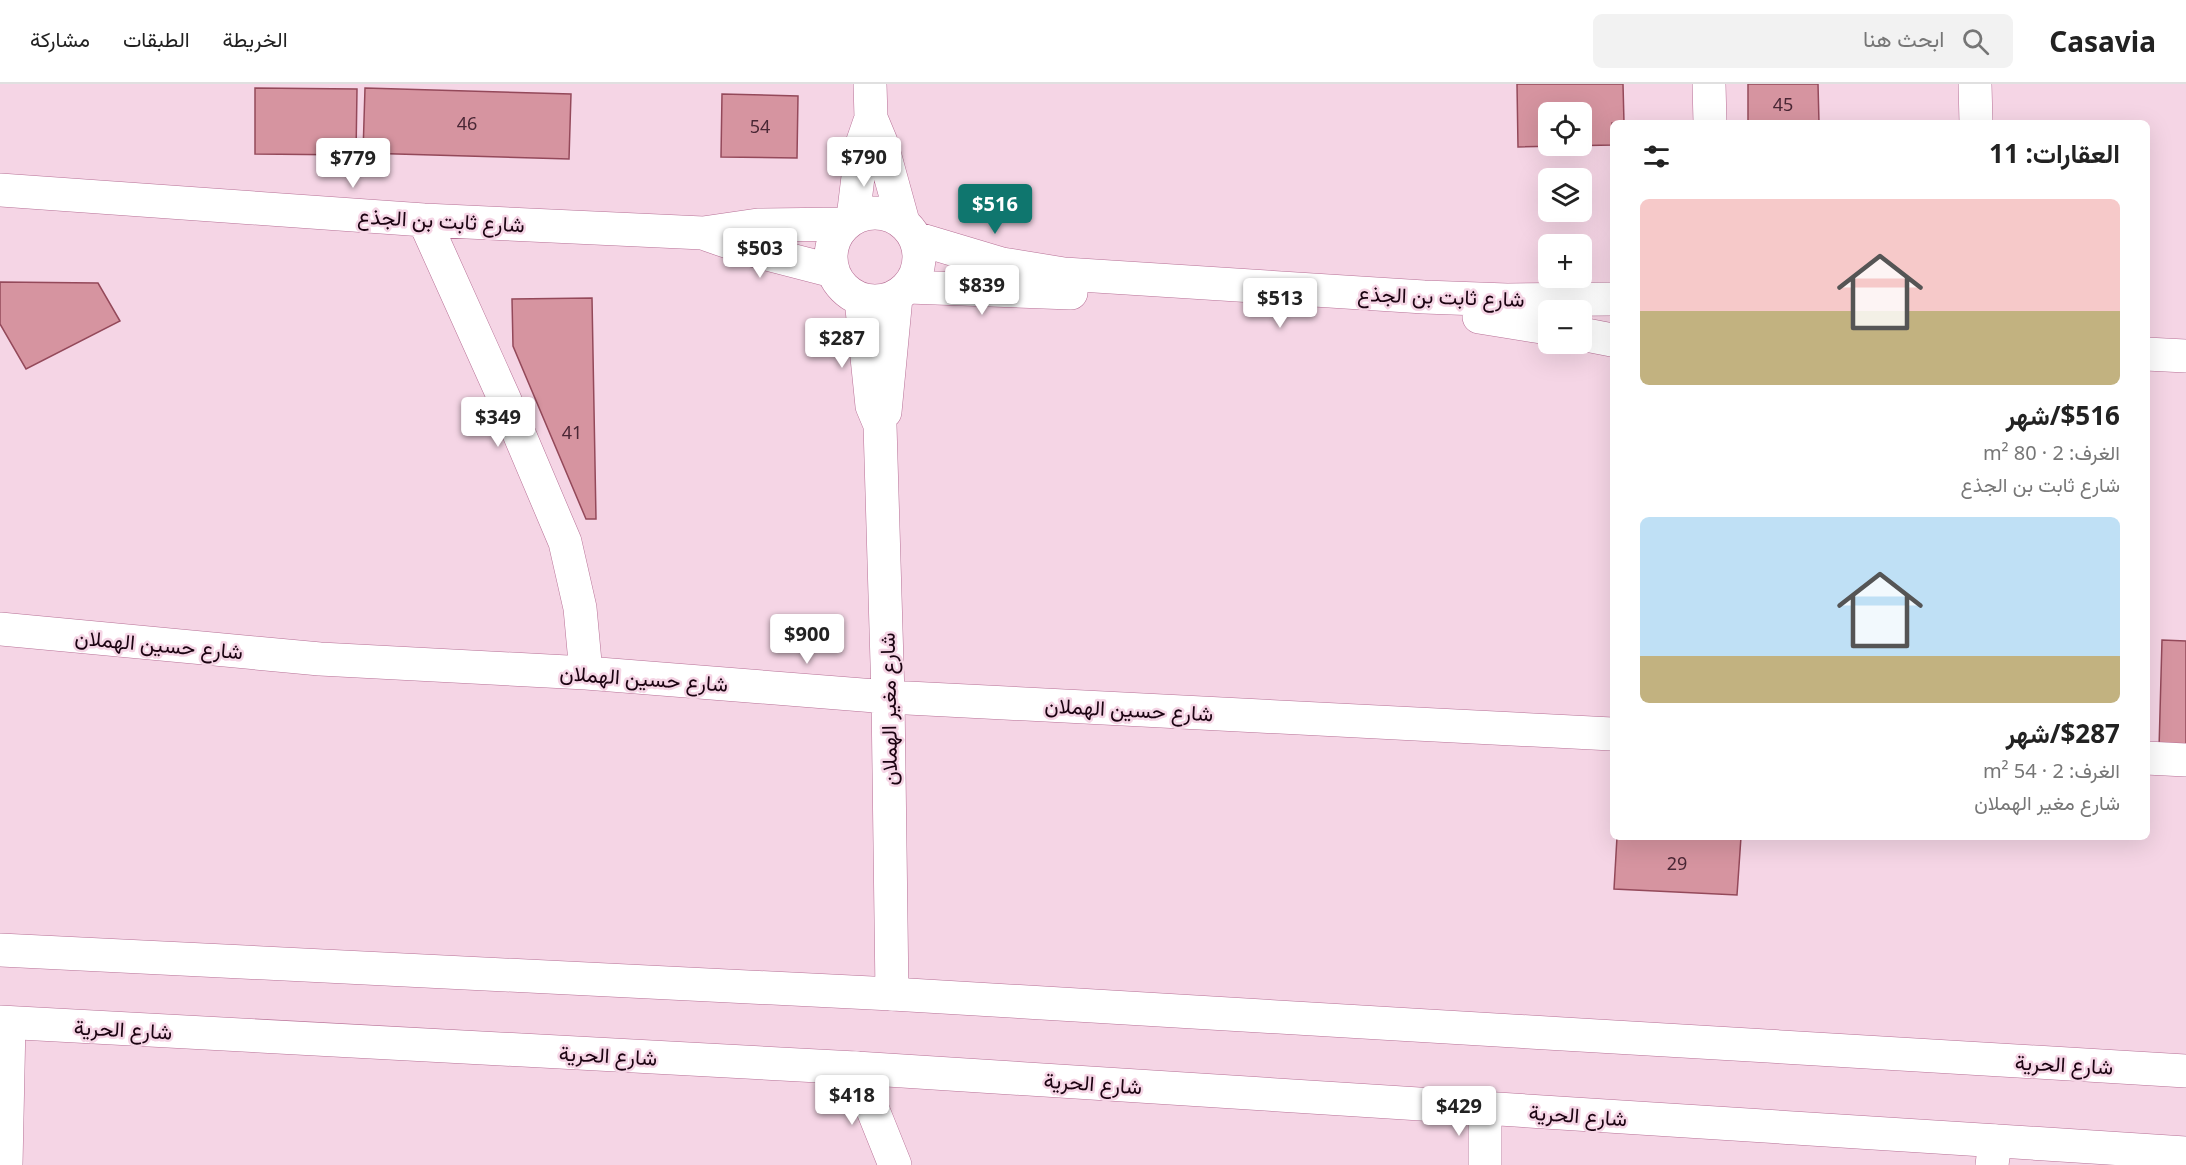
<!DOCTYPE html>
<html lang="ar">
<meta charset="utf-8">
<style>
:root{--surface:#fff;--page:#f2f2f2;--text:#222;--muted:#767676;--line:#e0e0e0;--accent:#0f766e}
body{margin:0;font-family:"Noto Sans",Vazirmatn,sans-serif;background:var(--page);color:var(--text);direction:rtl;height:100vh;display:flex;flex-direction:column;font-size:22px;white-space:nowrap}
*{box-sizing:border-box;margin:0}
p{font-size:20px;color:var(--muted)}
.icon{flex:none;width:33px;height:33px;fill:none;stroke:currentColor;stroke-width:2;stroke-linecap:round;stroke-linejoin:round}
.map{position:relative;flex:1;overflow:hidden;direction:ltr}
.panel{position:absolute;left:1610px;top:36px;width:540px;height:720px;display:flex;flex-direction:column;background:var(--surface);border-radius:9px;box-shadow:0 6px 24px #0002;direction:rtl}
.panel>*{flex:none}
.controls{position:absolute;left:1538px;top:18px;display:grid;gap:12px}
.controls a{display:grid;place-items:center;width:54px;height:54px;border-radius:9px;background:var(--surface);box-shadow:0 6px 24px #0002;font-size:30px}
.price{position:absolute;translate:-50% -51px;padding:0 14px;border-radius:6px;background:#fff;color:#222;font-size:20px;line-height:39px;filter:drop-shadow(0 2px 3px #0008)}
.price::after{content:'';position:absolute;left:50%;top:36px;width:18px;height:14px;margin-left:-9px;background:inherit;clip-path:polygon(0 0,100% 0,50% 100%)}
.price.on{background:var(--accent);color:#fff}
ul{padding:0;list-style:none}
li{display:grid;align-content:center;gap:12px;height:318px;padding:0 30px}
li span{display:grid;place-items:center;height:186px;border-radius:9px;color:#555}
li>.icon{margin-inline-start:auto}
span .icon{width:108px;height:108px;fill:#fffc;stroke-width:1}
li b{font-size:26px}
h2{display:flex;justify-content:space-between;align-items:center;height:72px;padding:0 30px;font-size:26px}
header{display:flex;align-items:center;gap:36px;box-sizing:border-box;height:84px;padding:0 30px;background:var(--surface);border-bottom:2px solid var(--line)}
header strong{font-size:28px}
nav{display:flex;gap:33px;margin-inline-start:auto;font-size:21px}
.search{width:420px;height:54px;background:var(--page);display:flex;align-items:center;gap:15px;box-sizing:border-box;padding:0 21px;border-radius:9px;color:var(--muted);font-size:22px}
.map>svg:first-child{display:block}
</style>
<header>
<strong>Casavia</strong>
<div class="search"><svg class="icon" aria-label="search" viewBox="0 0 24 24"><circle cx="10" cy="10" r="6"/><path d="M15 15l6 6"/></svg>ابحث هنا</div>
<nav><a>الخريطة</a><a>الطبقات</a><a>مشاركة</a></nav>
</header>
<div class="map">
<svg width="2186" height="1081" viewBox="0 0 2186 1081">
<rect width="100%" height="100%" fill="#f5d5e5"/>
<path fill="#d694a0" stroke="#94495a" stroke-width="1.5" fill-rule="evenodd" d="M1517,0h106l1,39h-12v22l-94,2zM1548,28h33v34h-33z
M1748,0h70l1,39h-71z
M255,4l102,1 -1,66 -101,-1z
M365,4l206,6 -2,65 -206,-6z
M722,10l76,2 -1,62 -76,-1z
M0,198l98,1 22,38 -94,48 -26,-45z
M592,214l4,221h-10l-73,-173 -1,-47z
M2162,556l24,1v109l-27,-1z
M1617,753h124l-4,58 -123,-6z"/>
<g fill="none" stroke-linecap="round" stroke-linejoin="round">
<g stroke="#b77096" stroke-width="34">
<path id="minor" d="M1709,0l1,39
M1975,0l1,39
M871,34l10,24 22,80
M0,106l424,30 279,13 55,-8 87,-1
M831 173a44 44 0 1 1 88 0a44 44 0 1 1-88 0Z
M853,134l9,-74 9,-26 -1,-34
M424,136l80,178 61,144 15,66 6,65
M708,151l44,15 81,21
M915,154l87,26 62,10 360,23 83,3 105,-1
M908,203l163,6
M861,215l11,107 8,19 8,272 4,297
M1479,233l69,11
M1581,250l31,6
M2146,270l40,2
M885,328l11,-115
M0,545l320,30 266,14 302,24 724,37
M2146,674l40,2
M856,984l39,97
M6,1081l3,-142
M1485,1081v-56
M1992,1081l3,-24"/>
</g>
<g stroke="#b77096" stroke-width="34">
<path id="highway" d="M0,866l892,44 1294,77
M0,938l856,46 1330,85"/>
</g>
<use href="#minor" stroke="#fff" stroke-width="33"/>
<use href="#highway" stroke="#fff" stroke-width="33"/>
</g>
<g text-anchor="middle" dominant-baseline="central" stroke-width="5" stroke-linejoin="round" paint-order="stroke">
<g font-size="18" fill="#4a2735">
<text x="1783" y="20">45</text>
<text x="467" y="39">46</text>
<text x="760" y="42">54</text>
<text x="572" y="348">41</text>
<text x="1677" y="779">29</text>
</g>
<g font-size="21" fill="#1b0311" stroke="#f5d5e5">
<text transform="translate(441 136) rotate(3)">شارع ثابت بن الجذع</text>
<text transform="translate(1441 212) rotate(2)">شارع ثابت بن الجذع</text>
<text transform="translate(159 560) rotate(5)">شارع حسين الهملان</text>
<text transform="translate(644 594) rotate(4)">شارع حسين الهملان</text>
<text transform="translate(888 625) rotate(-91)">شارع مغير الهملان</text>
<text transform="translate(1129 625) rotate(3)">شارع حسين الهملان</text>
<text transform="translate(123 945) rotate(3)">شارع الحرية</text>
<text transform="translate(608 971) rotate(3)">شارع الحرية</text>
<text transform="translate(2064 980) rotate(3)">شارع الحرية</text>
<text transform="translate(1093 999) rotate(4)">شارع الحرية</text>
<text transform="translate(1578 1031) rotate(4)">شارع الحرية</text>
</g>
</g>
</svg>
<div class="controls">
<a><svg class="icon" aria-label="locate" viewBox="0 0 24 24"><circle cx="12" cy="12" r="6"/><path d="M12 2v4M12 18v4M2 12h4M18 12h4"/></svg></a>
<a><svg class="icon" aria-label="layers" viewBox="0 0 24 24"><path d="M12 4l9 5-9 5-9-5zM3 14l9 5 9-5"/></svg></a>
<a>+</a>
<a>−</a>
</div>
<b class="price" style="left:864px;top:104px">$790</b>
<b class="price" style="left:353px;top:105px">$779</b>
<b class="price on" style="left:995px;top:151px">$516</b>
<b class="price" style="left:760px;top:195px">$503</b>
<b class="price" style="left:982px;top:232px">$839</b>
<b class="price" style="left:1280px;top:245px">$513</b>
<b class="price" style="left:842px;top:285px">$287</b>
<b class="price" style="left:498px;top:364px">$349</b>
<b class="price" style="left:807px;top:581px">$900</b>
<b class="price" style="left:852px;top:1042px">$418</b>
<b class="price" style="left:1459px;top:1053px">$429</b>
<section class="panel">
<h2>العقارات: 11<svg class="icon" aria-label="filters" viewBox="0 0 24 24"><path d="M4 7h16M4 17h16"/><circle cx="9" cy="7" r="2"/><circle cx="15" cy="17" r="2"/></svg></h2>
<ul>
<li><span style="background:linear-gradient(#f6c9c9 60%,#c2b280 0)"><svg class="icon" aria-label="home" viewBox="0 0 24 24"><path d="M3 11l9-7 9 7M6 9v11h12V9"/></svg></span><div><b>$516/شهر</b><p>الغرف: 2 · 80 m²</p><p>شارع ثابت بن الجذع</p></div></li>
<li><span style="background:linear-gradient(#bfe0f5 75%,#c2b280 0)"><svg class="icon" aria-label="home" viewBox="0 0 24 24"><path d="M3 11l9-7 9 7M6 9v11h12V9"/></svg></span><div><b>$287/شهر</b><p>الغرف: 2 · 54 m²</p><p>شارع مغير الهملان</p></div></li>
</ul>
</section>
</div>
